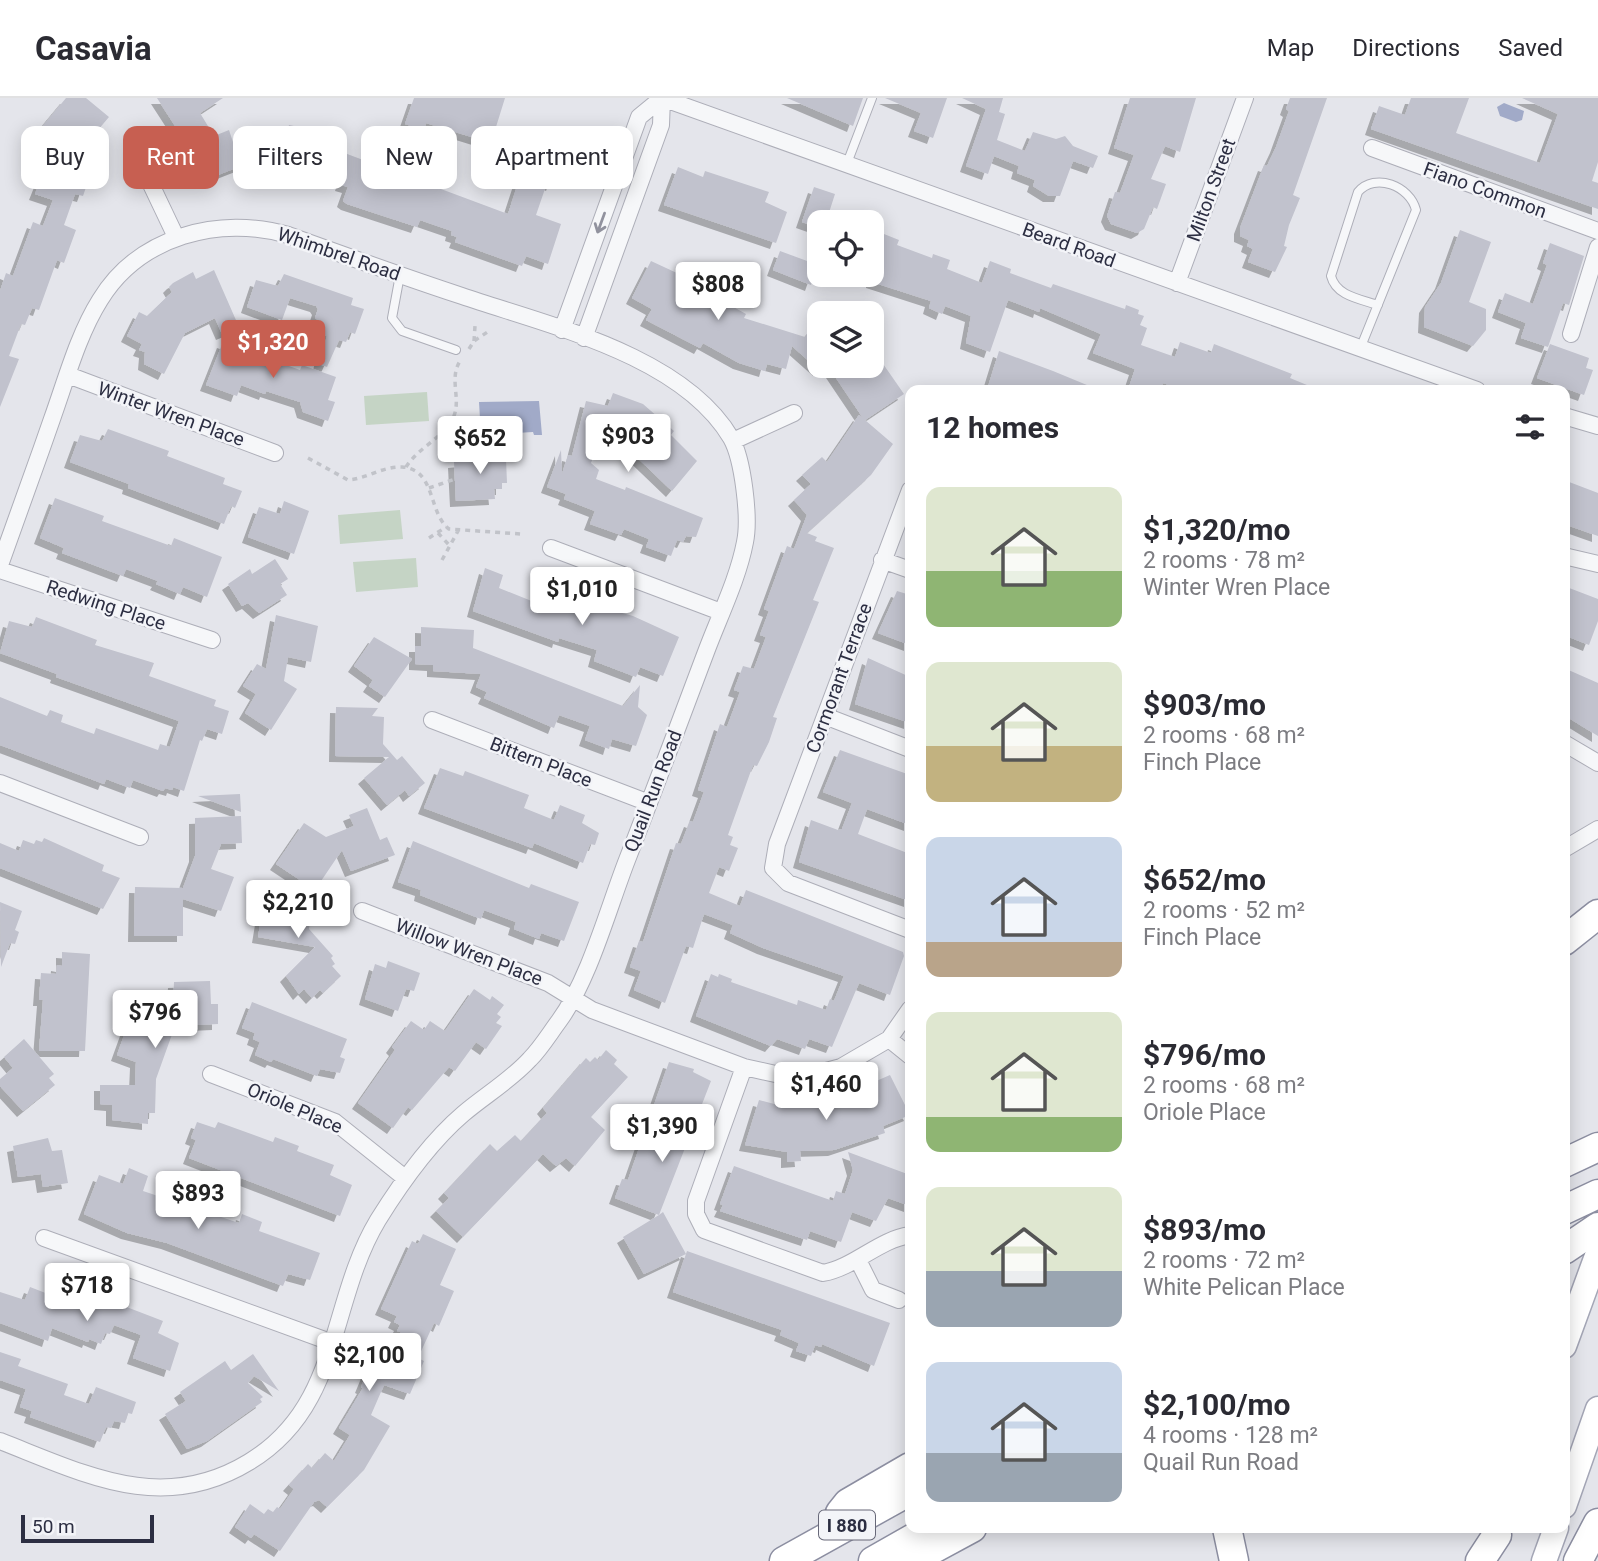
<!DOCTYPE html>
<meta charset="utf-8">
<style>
:root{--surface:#fff;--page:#f2f2f3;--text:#2b2b33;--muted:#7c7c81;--line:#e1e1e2;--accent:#c75f51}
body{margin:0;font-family:Roboto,sans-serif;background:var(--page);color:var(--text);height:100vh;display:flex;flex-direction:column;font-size:26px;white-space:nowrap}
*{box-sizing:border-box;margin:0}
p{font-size:23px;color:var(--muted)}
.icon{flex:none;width:38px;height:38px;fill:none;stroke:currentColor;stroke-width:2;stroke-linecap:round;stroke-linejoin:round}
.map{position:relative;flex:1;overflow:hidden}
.side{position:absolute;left:905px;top:287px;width:665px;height:1148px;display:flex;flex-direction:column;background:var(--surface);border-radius:14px;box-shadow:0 4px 18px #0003}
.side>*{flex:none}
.banner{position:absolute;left:21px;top:28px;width:665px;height:63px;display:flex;gap:14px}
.tools{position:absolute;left:807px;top:112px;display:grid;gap:14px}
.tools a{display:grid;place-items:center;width:77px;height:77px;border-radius:14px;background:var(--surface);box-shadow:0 4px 18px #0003;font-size:35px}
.scale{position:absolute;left:21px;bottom:18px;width:133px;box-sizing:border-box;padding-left:7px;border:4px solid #2c2e42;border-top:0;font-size:19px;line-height:24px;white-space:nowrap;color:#2c2e42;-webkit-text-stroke:5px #f3f4f8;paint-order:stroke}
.price{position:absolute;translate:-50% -60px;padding:0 16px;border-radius:7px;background:#fff;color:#222;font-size:23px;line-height:46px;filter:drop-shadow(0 2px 4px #0008)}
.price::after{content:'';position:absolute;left:50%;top:42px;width:21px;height:16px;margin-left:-10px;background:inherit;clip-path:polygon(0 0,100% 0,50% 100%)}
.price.on{background:var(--accent);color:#fff}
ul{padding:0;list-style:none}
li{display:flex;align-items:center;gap:21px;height:175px;padding:0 21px}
li span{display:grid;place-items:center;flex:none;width:196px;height:140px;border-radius:14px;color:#555}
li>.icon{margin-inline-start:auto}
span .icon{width:84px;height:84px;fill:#fffc;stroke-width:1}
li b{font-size:30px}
h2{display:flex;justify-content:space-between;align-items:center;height:84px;padding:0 21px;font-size:30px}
.chip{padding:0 24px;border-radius:14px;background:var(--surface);box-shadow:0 4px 18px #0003;font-size:24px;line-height:63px}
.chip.on{background:var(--accent);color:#fff}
header{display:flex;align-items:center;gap:42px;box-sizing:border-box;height:98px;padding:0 35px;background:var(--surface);border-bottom:2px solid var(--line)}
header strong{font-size:33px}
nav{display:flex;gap:38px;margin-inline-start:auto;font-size:24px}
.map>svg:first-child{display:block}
</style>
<header>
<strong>Casavia</strong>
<nav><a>Map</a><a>Directions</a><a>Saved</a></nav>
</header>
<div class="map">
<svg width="1598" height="1463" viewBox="0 0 1598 1463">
<defs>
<filter id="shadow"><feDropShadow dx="-6" dy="6" stdDeviation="0" flood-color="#0004"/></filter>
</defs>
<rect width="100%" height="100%" fill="#e4e5eb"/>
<path fill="#c5d4c5" d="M427,294l2,29 -63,4 -2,-29z
M400,412l3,29 -63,5 -2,-29z
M416,460l2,29 -62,5 -3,-30z"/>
<path fill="#a1aac8" d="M1504,5l20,8 -2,9 -6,2 -16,-6 -3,-9z
M539,303l3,34h-8l-1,-3 -52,3 -2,-33z"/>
<path fill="#c1c2cd" filter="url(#shadow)" d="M66,0h20l23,19 -17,20 -7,-6 -23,28 30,11 -9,26 -8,-2 -11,31 12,5 -12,33 -7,-3 -18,50 -7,-2 -7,17 -4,-1 -12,32 10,3 -19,48v-116l6,-18 7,3 20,-54 10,4 10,-26 -18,-6 22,-55 -15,-12z
M157,0h66l-23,15 14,23 15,-6 12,36 -36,14 -23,-50 -3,2z
M414,0h91l-14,45 -65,-20 -2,7 -19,-6z
M787,0h76l-10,28z
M885,0h62l-14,40 -19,-7 7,-18z
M962,0h41l-4,14 6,2 -8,26 28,11 8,-19 23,7 9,-3 8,10 25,10 -5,12 -20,-7 -13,35h-11l-16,-10 2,-6 -18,-7 2,-7 -25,-10 -6,18 -22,-8 20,-57z
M1130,0h66l-16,54 -15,-6 -14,33 15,5 -9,25 -4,-2 -9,22 -7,4 -26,-9 -4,-8 8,-24 5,1 14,-38 -20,-7z
M1290,0h37l-34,97 7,3 -11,27 -5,21 3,1 -12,25 -27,-10 5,-13 -6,-3 2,-6 -9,-4v-8l24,-63 3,1 9,-19 13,-36 -3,-2z
M1411,0h58l-13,35 84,30 18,-49 -36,-16h76v64l-6,19 6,2v26l-227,-80 8,-23 26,9z
M289,27l34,7v13l185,69 13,-40 -10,-4 11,-31 16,6 4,-11 5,1 2,-6 16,6 -2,6 5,2 -16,42 -5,-2 -11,32 25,9 -13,40 -22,-8 -4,10 -67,-24 2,-5 -6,-2 1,-4 -32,-11 -3,7 -70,-23 -4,-3 5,-14 -7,-2 2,-6 -32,-6 -1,3 -7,-2 -1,7 -27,-5z
M678,69l25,10 2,-6 64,21 -4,10 22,10 -11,31 -112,-38z
M814,89l21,7 -9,28h-7v6l-17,-6z
M874,132l25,10 -2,5 35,13 1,-4 17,6 -3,9 35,14 8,-22 21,8 -1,4 41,15 2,-4 66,23 6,2 1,-4 13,5 -1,4 6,2 -4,9 7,3 -6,17 34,12 5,-15 31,11 3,-9 78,30 -2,4 29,12h-136l-20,-7 -2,7h-33l7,-21 -42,-16 8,-19 -61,-26 -1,4 -31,-12 -18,52 -24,-9 5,-27 -26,-10 -3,8 -13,-6 2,-7 -59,-19z
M1460,132l31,12 -22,60 17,7v21l-13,16 -49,-19 1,-20 16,-24z
M1550,145l34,13 -15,49 -6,-2 -15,44 -27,-9 5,-15 -28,-11 7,-19 28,11 14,-39 -4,-2z
M780,153l38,14 -7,20 -38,-15z
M651,163l69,32 1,7 25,14 -2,4 61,19 14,-16v49l-27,-24 -6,23 -19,-5 -2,7 -26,-8 -36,-20 -3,5 -54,-28 6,-11 -20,-11z
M214,172l25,57 -17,7 -7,-16 -30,15 -21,41 -20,-10 1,-12 -6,-2 3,-6 -15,-8 12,-24 8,4 25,-24 -3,-5 4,-4 20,-11 3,7z
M284,176l69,24 -2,7 13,4 -9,25 -5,-2 -4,10 -7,-2 -12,27 -8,-3 8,-28 -13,-5 4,-11 -3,-2 3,-9 -2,-3 -26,-8 -8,22 -35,-13 9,-27 22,6z
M223,244l77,28 2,-5 34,12 -8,23 7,2 -7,19 -25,-9 -3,-10 -34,-11 -1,3 -24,-9 -4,11 -31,-11z
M1550,246l39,14 -3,10 7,2 -9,25 -47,-17z
M872,250l32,46 -39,26 28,24 -22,31 -64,58 10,4 -2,4 19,7 -21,52 6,2 -46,115 4,1 -8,24 -12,24 -4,-1 -25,70 5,2 -3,8 8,3 -9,23 -10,-4 -10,26 31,13 6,-16 157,62 1,4 -14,39 -31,-12 -27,64 -23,-8 -4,10 -28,-10 -6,7 -75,-30 15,-42 7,3 1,-3 13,5 -1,3 66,23 1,-5 28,10 4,-11 4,2 10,-25 -81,-28 -33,-15 3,-8 -29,-11 -11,34 -7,-2 -21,57 -31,-13 7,-19 -11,-4 9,-26 4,1 33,-99 5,1 9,-23 3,1 11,-30 -6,-2 22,-66 7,3 13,-35 -6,-2 9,-24 11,3 12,-32 -6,-2 9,-24 -5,-2 23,-63 7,3 13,-34 -13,-15 17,-16 -9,-9 20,-18 5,5 32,-47 4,3 -35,-52h44z
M999,253l54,20 46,19h-112z
M613,295l30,11 31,27 -3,4 26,26 -25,30 -49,-47 -23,-7 -9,26 8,7 -3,9 29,11 1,-3 77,31 -7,19 -10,-1 -3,6 -6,-2 -6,16 -25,-9 3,-8 -25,-10 -3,6 -31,-11 5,-13 -31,-12 2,-5 -19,-7 14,-37 1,24 6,-19 4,1 14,-55 22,5z
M108,331l61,22 -2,5 58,22 -2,6 19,7 -7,17 -4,-2 -7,18 -96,-36 1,-4 -59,-22 10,-27 22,6z
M490,348l1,14 15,-1 1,24h-5v6h-8l1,10 -39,2 -2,-39 21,-2 -1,-13z
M1564,382l34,13v43l-34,-12z
M55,400l49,18 -2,5 69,25 3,-8 48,19 -15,40 -24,-10 -3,7 -24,-10 2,-3 -32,-12 -3,7 -61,-23 2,-5 -24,-10z
M284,403l25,10 -15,43 -46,-17 11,-30 21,7z
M275,461l13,20 -8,5 7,11 -28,18 -11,-10 -6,3 -14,-22 22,-15 2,5z
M485,470l18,7 -4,13 45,18 10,1 4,-12 75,21 46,21 -16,39 -23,-9 -4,10 -42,-16 3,-11 -38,-12 -1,4 -85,-31z
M1564,488l34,13v22l-9,24 -25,-10z
M897,493l13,4v50l-32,-12z
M276,517l42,11 -7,36 -23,-5 -4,24 13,8 -26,41 -26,-17 11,-19 -13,-8 14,-22 9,5z
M36,519l61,23 -2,5 59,18 -5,13 67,24 -2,6 15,5 -7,23 -15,-5 -5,12 -2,-1 -16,51 -11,-4 -1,3 -7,-2 -2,3 -30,-11 -3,8 -24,-9 -2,5 -104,-39v-48l47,19 3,-6 13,5 -2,7 33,12 2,-6 62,22 2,-6 10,3 9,-26 -123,-44 1,-3 -57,-21 9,-32 23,6z
M421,529l53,3 -1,18 150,58 17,-21 -2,22 9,8 -11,31 -24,-7 -3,10 -24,-9 5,-14 -31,-11 -5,13 -70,-30 3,-6 -11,-5 5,-13 -48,-3v-6l-18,-1v-18h6z
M374,539l38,22 -27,38 -16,-11 4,-6 -19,-14z
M868,560l42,19v46l-55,-19z
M1564,570l34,15v53l-34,-21z
M336,609l42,1 -6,8 12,1 -1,27 14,16 5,-4 23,27 -16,13 -4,-6 -18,15 -23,-27 25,-21 -54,-1z
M840,652l70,25v50l-43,-16 -9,25 52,20v47l-111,-39 12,-42 27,10 4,-1 10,-26 -29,-11z
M440,670l23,8 2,-5 64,24 -5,13 30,12 6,-15 25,10 -3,8 17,10 -4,12 -5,-1 -7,19 -49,-20 -2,5 -108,-40z
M240,696l1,18 -43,-16z
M367,710l13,32 7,-3 8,18 -44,16 -9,-21 -27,40 -39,-26 28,-41 22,14 28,-11 -5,-11z
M241,718l1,27 -21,1 -10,25 23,8 -13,34 -38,-12v37h-49l1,-49 48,1 12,-32v-38z
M44,740l60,27 -2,6 18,7 -17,31 -103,-41v-25l19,8 4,-11 11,4 2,-4 6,2z
M413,743l116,47 2,-4 48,18 -15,39 -23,-8 -2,6 -25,-10 2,-7 -32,-12 -3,9 -61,-24 1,-5 -23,-8z
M266,791l44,8 -5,8 7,2 -3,22 24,27 -2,2 4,6 -3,2 9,10 -18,17 -3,-3 -8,8 -8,-9 -5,5 -13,-18 29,-29 -57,-10z
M0,804l22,9 -7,19 4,2 -4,12 -5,-1 -9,24z
M62,854l28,2 -5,97h-46l4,-51h-4l2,-27 15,1 1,-9 5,1z
M388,863l32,12 -6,18 -8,-2 -8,22 -33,-12 10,-35 11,4z
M210,883l1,23h7v20l-43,2 -19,53 -1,34h-7v11l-36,-4v-15l-12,-1v-19h35l1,-23 -19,-7 17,-47 38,15 2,-41z
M474,891l16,11 2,-4 12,9 -7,9 4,3 -5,6 6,3 -16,23 -10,-7 -21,29 -6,-4 -37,43 -4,-3 -15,21 -35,-25 37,-53 -3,-3 19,-26 13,9 6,-9 15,10z
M252,904l95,37 -7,18 5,2 -5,14 -20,-4 -3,7 -44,-17 -2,3 -16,-7 5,-13 -7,-3 2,-6 -13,-5z
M24,941l30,35 -5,4 6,7 -32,26 -23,-25v-7l13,-11 -9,-11z
M606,952l11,10 -3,4 14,13 -37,40 14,13 -30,36 -9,-8 -10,8 -13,-12 -80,83 -27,-26 13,-13 -5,-5 46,-49 7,7 18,-16 6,6 26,-28 -4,-5 43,-50 4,4 5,-5 3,3z
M669,964l25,7 -1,3 18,9 -52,134 4,-3 23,42 -42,20 -21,-37 36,-22 -44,-17 7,-19 6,1z
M890,977l20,40 -27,11 2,7 -51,17 -34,1 1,10 -14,1v-10l-42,-7 14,-45 23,6 49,-2 45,-15 -2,-7z
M197,1024l18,6 3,-6 55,20 2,-5 24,9 -2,5 37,14 -4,10 22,10 -12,31 -151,-58 7,-18 -5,-2z
M48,1040l4,13 10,-1 6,33 -25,4 -2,-13 -23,3 -5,-31z
M848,1054l62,23v31l-22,-8 -12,23 -24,-9 -11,30 -31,-11 -3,9 -87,-29 3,-6 -3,-1 14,-38 99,35 3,-10 9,3 8,-24z
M129,1070l19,8 -5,15 96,32 3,-9 20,8 -3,9 61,22 -10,27 -22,-6 -5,12 -116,-43 -40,-10 -43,-19 15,-39 24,9z
M423,1136l33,15 -16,36 14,6 -15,35 -5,-3 -16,35 6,3 -14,33 -26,-9 -13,30 19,11 -26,44 -37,37 -8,-7 -5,2 -34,49 -26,-17 -3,4 -16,-11 15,-23 14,10 4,-5 5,3 4,-5 3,2 14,-20 -5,-4 19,-21 4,4 13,-15 9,8 16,-26 -11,-7 24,-40 -2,-1 10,-24 12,5 18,-36 -4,-1 3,-6 -6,-3 3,-6 -16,-7 31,-68 6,3z
M687,1153l203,72 -16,43 -52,-22 -1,3 -6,-2 -4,11 -15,-5 3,-8 -19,-8 2,-5 -109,-38z
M30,1189l44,17 4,-9 18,7 2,-6 65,25 -5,12 21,10 -9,28 -37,-13 8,-23 -27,-10 -4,9 -5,-1 -4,11 -12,-5 -1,3 -36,-14 -4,13 -48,-18v-31l25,8z
M0,1254l21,7 -3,7 50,18 -4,11 25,9 7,-17 40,15 -4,12 -4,-1 -3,10 -11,-2 -3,7 -5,-1 -6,15 -70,-25 2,-6 -12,-4 6,-18 -26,-9z
M253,1256l26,37 -25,-15 -6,7 15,14 -3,2 2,3 -55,39 -20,8 -22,-35 21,-13 -6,-9 45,-31 6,9z"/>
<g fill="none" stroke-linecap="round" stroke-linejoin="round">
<g stroke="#adaeb8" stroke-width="10">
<path id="service" d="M846,68l26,-68
M400,177l-8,43 10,13 54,19
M1360,251l56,-139c-6,-24 -41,-38 -58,-18l-27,84c5,20 29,23 47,29"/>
</g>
<g stroke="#adaeb8" stroke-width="18">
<path id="minor" d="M662,0l815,292
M1372,50l226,83
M137,57l39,82
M1177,185l68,-185
M562,232l77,-213 23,-19
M1571,236l27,-87
M584,240l77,-213 1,-27
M68,277l207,78
M1564,318l34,10
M733,343l61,-28
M910,392l-133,354 -4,24 15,15 122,47
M551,450l170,64
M1564,458l34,8
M882,462l28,10
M0,467c17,-48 35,-97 52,-146 14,-39 26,-84 48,-119 39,-64 120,-85 188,-65 58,21 116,42 174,61 85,29 220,59 269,142 12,21 19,80 14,104 -7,37 -26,75 -39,110 -26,69 -52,139 -79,208 -19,49 -38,120 -68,161 -9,12 -18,27 -29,38 -19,21 -46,37 -67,55 -34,29 -62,69 -85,106 -50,83 -36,186 -129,242 -87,53 -164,12 -249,-21
M0,472l212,70
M825,618l85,33
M432,622l217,83
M1564,645l34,20
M0,685l140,54
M1564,751l34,-20
M362,813l186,72 44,27 152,57 36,8 35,-1 26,-7 48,-28 21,-30
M889,941l21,17
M744,969l-48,134v13l8,16 119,43c32,-6 55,-33 87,-38
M211,976l124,48 70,56
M44,1140l289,105
M858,1162l15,30 26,10"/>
</g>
<g stroke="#a4a6b6" stroke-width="27">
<path id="primary" d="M1564,1248l34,-93
M1564,1408l34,-97
M1544,1463l12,-33"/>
</g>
<g stroke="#8c8ea1" stroke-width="31">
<path id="motorway" d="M1564,843l34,-27
M1564,1065l34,-16
M1564,1112l34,-16
M1564,1152l34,-23
M840,1415l8,-10 62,-36
M1227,1430l7,33
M784,1463l126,-70
M873,1463l58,-33
M911,1463l61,-33
M1480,1463l17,-26
M1578,1463l20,-38"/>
</g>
<path stroke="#c1c3c9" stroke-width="3.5" stroke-dasharray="5 5" stroke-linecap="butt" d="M474,243l1,-15
M469,251l5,-8 15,-10
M308,360l40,22c18,-1 35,-14 54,-13 34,2 26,46 47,62l72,5
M406,369c12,-19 35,-28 46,-47 11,-19 -4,-40 8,-59
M429,390l26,-9
M438,435l12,13
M429,440l17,-11
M442,462l16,-29"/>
<use href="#service" stroke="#f6f7f9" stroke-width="8"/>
<use href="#minor" stroke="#f6f7f9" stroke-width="16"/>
<use href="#primary" stroke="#fff" stroke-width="24"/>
<use href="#motorway" stroke="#fff" stroke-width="28"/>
</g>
<defs><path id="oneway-shaft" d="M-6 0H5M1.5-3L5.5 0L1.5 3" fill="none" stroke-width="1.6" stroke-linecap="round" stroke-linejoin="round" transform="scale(1.75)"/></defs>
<use stroke="#91929e" href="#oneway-shaft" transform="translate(601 125) rotate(110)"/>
<g text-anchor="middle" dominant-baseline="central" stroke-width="5" stroke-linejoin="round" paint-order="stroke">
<rect fill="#f3f4f8" stroke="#686979" stroke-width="2" x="819" y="1412.5" width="56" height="29" rx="5"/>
<g font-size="18" font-weight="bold" fill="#2c2e42">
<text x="847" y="1427">I 880</text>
</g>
<g font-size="19" fill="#2c2e42" stroke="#f3f4f8">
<text transform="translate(1211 92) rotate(-70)">Milton Street</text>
<text transform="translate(1485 92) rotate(20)">Fiano Common</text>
<text transform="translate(1069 147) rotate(20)">Beard Road</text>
<text transform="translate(339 156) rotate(19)">Whimbrel Road</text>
<text transform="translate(171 316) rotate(20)">Winter Wren Place</text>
<text transform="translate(106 507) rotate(18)">Redwing Place</text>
<text transform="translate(839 580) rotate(-70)">Cormorant Terrace</text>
<text transform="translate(541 664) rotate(21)">Bittern Place</text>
<text transform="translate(653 693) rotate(-69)">Quail Run Road</text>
<text transform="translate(469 854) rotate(21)">Willow Wren Place</text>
<text transform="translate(295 1010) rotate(23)">Oriole Place</text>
</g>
</g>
</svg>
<div class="tools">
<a><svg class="icon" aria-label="locate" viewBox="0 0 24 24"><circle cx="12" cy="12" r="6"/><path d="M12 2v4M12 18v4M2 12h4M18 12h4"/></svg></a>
<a><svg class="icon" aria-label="layers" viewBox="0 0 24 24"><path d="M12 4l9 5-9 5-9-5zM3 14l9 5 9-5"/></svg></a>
</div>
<div class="scale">50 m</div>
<b class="price" style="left:718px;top:224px">$808</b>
<b class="price on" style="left:273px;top:282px">$1,320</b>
<b class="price" style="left:628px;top:376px">$903</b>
<b class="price" style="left:480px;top:378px">$652</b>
<b class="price" style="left:582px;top:529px">$1,010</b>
<b class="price" style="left:298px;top:842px">$2,210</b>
<b class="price" style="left:155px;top:952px">$796</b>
<b class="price" style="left:826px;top:1024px">$1,460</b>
<b class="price" style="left:662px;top:1066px">$1,390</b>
<b class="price" style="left:198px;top:1133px">$893</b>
<b class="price" style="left:87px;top:1225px">$718</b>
<b class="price" style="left:369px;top:1295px">$2,100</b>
<div class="banner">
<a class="chip">Buy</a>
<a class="chip on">Rent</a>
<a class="chip">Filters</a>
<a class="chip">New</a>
<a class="chip">Apartment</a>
</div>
<section class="side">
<h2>12 homes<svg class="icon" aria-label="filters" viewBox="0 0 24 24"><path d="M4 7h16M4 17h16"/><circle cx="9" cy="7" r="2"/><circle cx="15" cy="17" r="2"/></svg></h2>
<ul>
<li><span style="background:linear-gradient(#dfe7d0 60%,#8fb573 0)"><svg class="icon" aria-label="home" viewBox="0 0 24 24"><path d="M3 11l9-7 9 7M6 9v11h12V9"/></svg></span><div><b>$1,320/mo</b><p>2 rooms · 78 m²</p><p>Winter Wren Place</p></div></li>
<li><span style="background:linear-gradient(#dfe7d0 60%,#c2b280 0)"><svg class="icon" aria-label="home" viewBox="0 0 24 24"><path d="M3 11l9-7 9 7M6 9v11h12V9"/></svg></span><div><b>$903/mo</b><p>2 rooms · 68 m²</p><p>Finch Place</p></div></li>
<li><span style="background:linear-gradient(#c9d6e8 75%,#b9a48a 0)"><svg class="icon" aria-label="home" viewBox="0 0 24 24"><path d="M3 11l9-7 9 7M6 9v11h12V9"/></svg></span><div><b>$652/mo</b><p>2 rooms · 52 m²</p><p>Finch Place</p></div></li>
<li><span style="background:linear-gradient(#dfe7d0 75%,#8fb573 0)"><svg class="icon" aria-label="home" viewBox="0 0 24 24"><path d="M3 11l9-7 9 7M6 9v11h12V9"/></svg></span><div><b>$796/mo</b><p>2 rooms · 68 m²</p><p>Oriole Place</p></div></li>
<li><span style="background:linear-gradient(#dfe7d0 60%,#9aa5b1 0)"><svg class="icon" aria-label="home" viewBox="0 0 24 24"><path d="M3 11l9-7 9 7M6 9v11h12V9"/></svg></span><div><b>$893/mo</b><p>2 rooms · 72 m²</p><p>White Pelican Place</p></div></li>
<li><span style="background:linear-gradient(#c9d6e8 65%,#9aa5b1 0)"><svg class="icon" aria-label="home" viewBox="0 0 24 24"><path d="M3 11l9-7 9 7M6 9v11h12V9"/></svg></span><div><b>$2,100/mo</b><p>4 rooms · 128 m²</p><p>Quail Run Road</p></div></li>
</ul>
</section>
</div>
